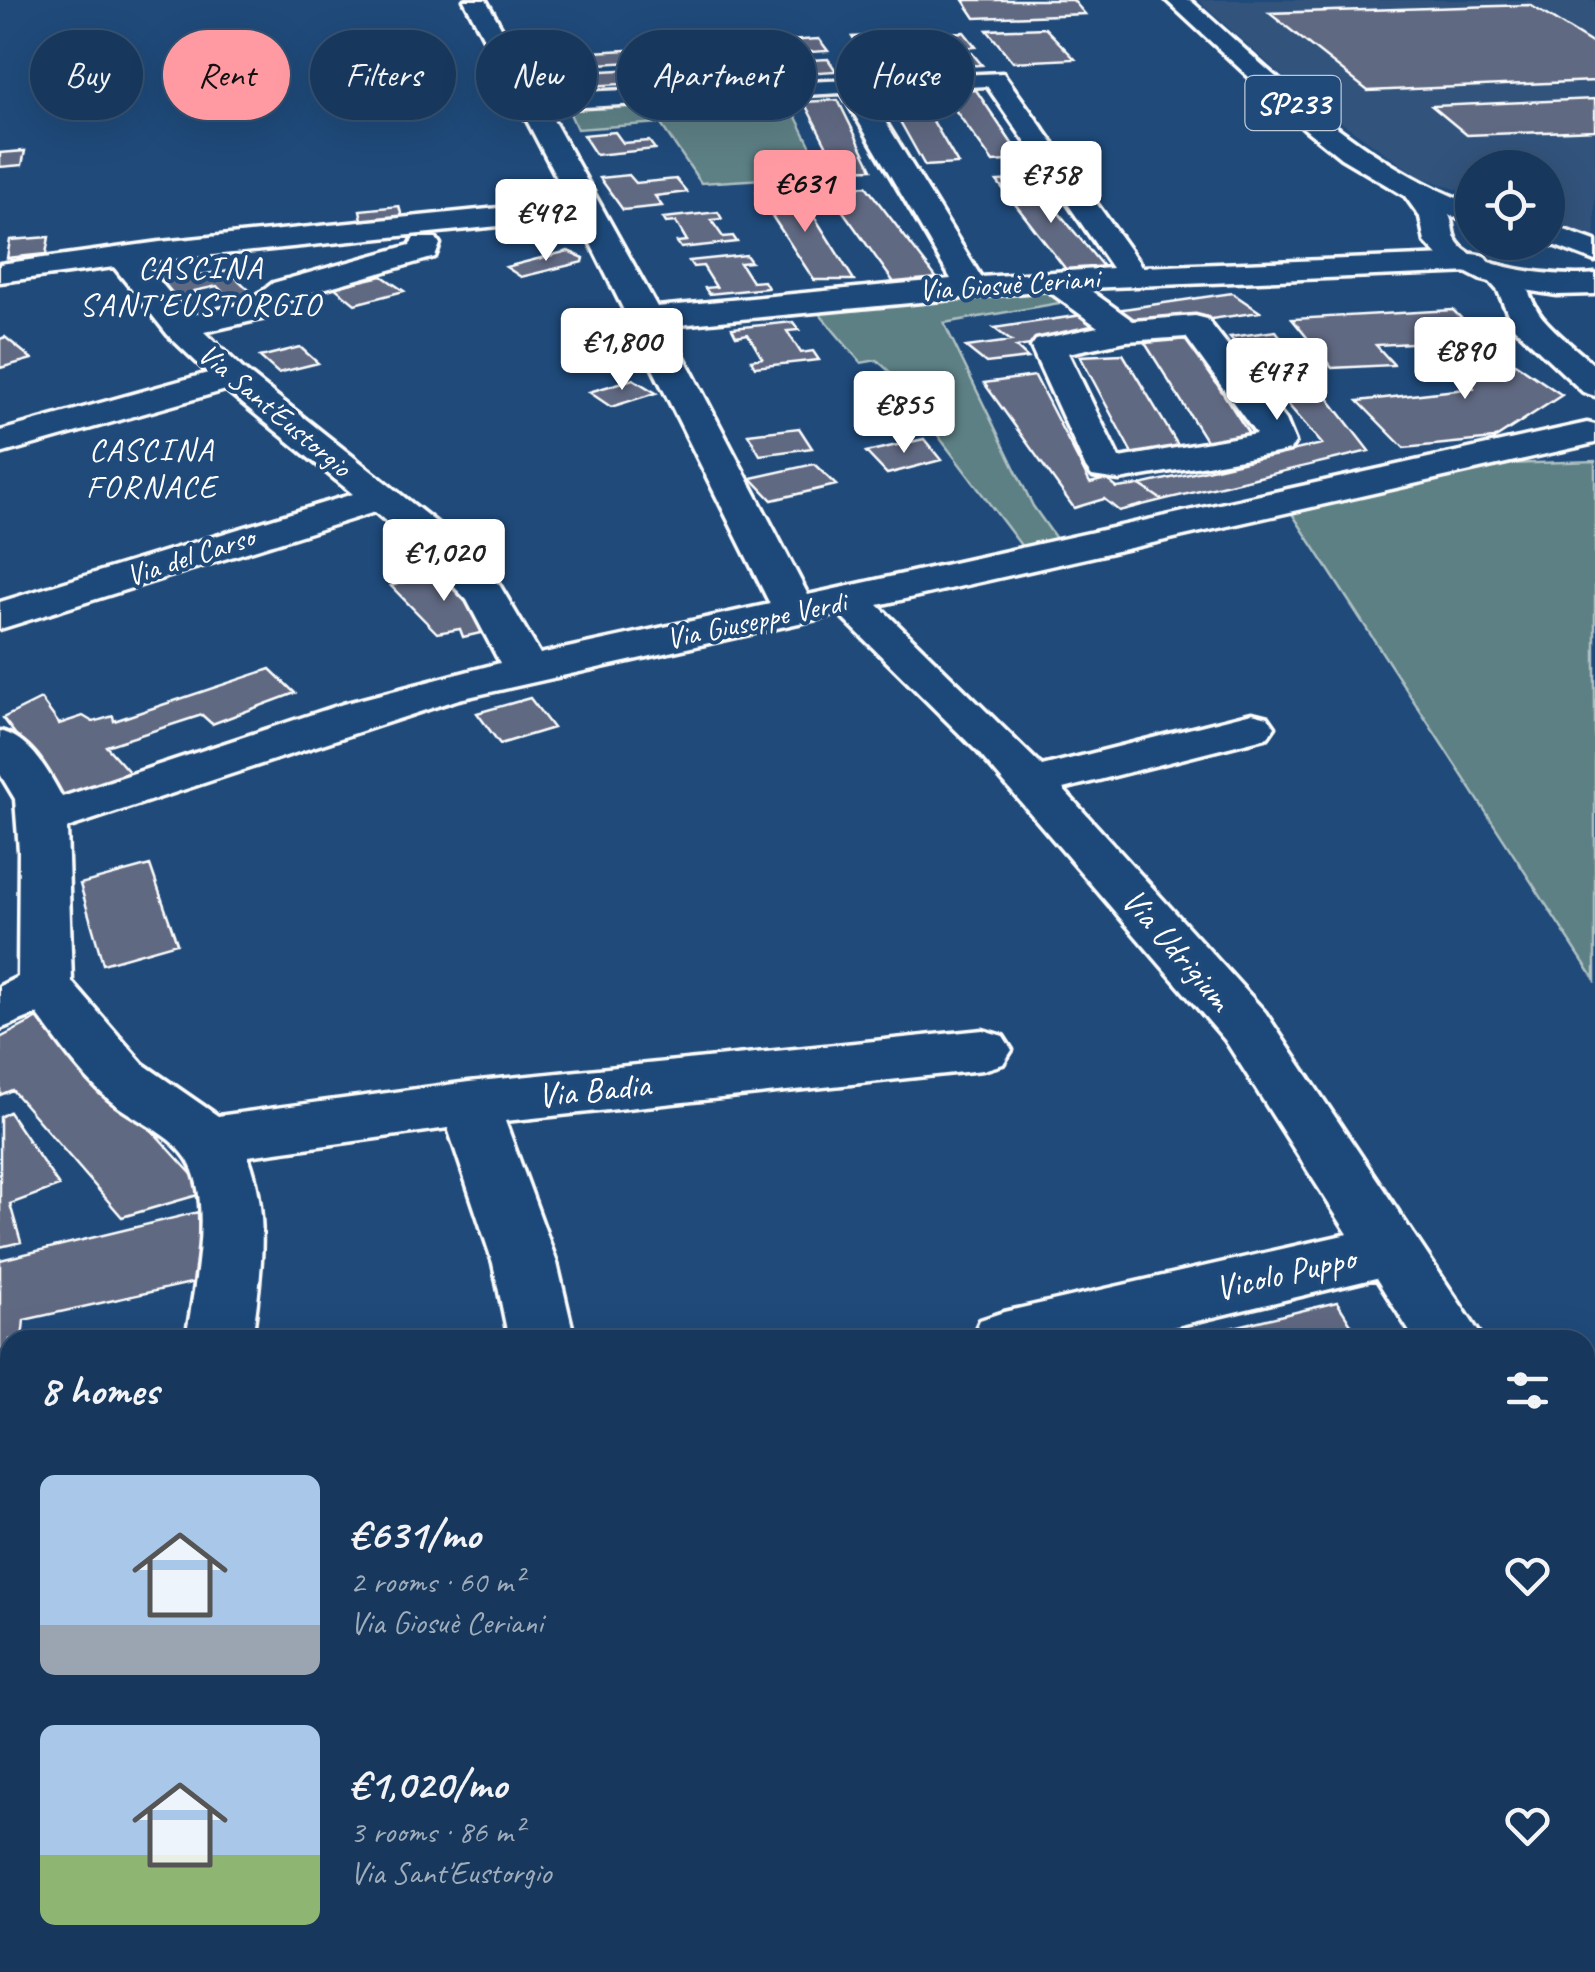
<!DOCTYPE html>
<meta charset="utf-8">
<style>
:root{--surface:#17385c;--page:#203f62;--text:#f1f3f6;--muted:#9eacbb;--line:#365272;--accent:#ff9aa2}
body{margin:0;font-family:Caveat,sans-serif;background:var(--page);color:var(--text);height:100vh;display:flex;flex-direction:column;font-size:38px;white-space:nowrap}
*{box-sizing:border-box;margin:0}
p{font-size:32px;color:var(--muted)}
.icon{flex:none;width:55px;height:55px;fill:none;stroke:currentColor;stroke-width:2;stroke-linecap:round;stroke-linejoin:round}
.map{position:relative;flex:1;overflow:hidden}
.sheet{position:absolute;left:0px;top:1330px;width:1595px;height:642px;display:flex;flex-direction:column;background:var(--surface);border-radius:30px 30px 0 0;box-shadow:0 10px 40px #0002,0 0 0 2px var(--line)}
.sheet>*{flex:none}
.guide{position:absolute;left:30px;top:30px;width:1000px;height:90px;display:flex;gap:20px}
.tools{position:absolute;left:1455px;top:150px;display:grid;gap:20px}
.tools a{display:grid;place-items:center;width:110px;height:110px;border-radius:50%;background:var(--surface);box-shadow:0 10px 40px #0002,0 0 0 2px var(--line);font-size:50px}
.price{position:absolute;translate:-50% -85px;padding:0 22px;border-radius:10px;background:#fff;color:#222;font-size:32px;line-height:65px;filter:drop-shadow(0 2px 5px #0008)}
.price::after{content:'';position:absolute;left:50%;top:60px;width:30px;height:22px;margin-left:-15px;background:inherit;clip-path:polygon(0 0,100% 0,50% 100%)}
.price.active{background:var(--accent);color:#111}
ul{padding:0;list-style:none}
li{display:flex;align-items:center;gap:30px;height:250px;padding:0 40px}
li span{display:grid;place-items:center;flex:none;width:280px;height:200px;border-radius:15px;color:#555}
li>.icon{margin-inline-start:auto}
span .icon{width:120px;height:120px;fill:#fffc;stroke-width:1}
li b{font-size:42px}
h2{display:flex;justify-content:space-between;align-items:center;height:120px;padding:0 40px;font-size:42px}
.tag{padding:0 35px;border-radius:45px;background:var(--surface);box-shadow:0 10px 40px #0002,0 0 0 2px var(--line);font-size:35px;line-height:90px}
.tag.active{background:var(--accent);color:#111}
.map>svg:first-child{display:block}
</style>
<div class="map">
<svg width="1595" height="1972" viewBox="0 0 1595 1972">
<rect width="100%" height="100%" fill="#1f4a7a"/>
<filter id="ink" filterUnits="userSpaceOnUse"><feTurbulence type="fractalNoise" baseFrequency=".01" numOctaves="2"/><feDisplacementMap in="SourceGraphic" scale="20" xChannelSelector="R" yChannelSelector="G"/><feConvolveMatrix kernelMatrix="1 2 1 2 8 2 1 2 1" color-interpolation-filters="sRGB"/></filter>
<g filter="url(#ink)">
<path fill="#32537c" d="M1198,0h397v239l-47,-17v-54h-76v27l-54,-19 -113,-79z"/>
<path fill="#5d8085" stroke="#aec0c2" stroke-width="2.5" d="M786,97l39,78 -124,8 -41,-60 -83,6 -9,-20z
M1048,290l17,12 -121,21 89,183 24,34 -34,8 -133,-176 -13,-12 -16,3 -49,-58 33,4z
M1595,461v519l-304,-468 212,-48z"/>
<path fill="#606982" stroke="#fff" stroke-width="2.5" d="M963,0h110l12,14 -110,4z
M1530,5l65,40v36l-227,10 -99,-78z
M1045,28l30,31 -62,3 -26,-32z
M964,32l12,15 -114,6 -10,-16z
M819,39l9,12 -248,14 -4,-12z
M972,53l10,12 -109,6 -8,-11z
M828,59l8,12 -247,15 -5,-14z
M976,90l47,70 -30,2 -51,-70z
M919,97l39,67 -33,2 -38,-68z
M1595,99v31l-128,5 -35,-29z
M838,100l34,69 -33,1 -35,-68z
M615,132l8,11 26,-2 6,8 -59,6 -13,-20z
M25,151l-3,14 -22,2v-14z
M629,175l7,8 40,-4 11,13 -32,4 7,10 -39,4 -23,-32z
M1031,179l74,90 -37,3 -71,-91z
M866,186l72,94 -43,4 -68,-95z
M797,189l57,91h-40l-57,-87z
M546,194l5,10 -37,3 -5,-10z
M399,206l4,14 -40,4 -3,-14z
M718,212l4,7 -11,1 12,17 10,-1 4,6 -56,6 -4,-6 10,-1 -11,-19 -10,1 -3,-5z
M49,237l-3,17 -39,4 3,-18z
M568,251l16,7 -1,4 -62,15 -15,-10z
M746,255l5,7 -11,1 12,19 12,-1 4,7 -59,6 -4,-6 11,-1 -13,-21 -10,1 -4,-6z
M168,259l16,19 44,-8 38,36 -26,4 -23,-24 -23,5 16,20 11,-3 5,7 -35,7 -45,-59z
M382,276l22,15 -49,13 -21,-17z
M1232,293l28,19 -244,35 12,11 -42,5 -20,-16 45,-6 -17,-13z
M1453,310l29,29 -106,6 18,20 -62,3 -40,-49z
M793,322l6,8 -12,1 14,22 12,-2 6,9 -64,7 -4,-7 11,-2 -14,-24 -12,2 -4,-8z
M1276,331l93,120 -207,49 -22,-15 182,-41 -92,-107z
M5,337l27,22 -32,9v-29z
M1188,339l67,104 -45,4 -65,-104z
M1488,345l74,50 -68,44 -90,9 -46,-47 116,-13 -43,-42z
M300,347l18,16 -40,10 -18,-16z
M1123,354l59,98 -47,7 -55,-103z
M1035,376l55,107 16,-4 11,9 23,-3 22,15 -43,11 -15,-12 -30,9 -90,-125z
M633,379l23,14 -45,14 -22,-15z
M799,428l13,20 -52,7 -12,-21z
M924,439l17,21 -54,14 -21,-22z
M814,464l22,21 -64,15 -21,-22z
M445,568l53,61 -35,8 -3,-8 -23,4 -46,-47z
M270,669l25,24 -83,31 -10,-9 -96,31 32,36 -69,23 -66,-87 38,-19 18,25 24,-8 10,6 20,-6 1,5z
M530,698l23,30 -53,16 -23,-31z
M150,865l27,78 -74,21 -23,-80z
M46,1014l162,178 -86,25 -110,-127 -12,5v-57z
M9,1112l50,74 -49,18 11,38 -21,5v-130z
M198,1212l2,69 -176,39 -2,20h-12v65l-10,1v-146z
M1337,1302l24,38h-180z
M10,1405v74l-10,1v-74z
M10,1681v58h-10v-57z
M10,1779v47l-10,32v-76z
M1585,1791l10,18v163h-76l-5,-10h71z
M10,1826v136h66l-2,10h-74v-114z
M446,1962h57l2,10h-91z"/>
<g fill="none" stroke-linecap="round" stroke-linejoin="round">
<g stroke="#fff" stroke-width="7">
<path id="minor" d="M464,0h22l52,94 465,-21 139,194 331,-13 11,2 5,7 -5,7 -11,2 -386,16 46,33 62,-5 12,3 79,101 9,22 -5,8 -13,3 -158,27 -27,-4 -6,-8 -55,-121 5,-7 62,-13 -51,-37 -379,36 140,269 779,-172 8,2v18l-717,162 164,161 210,-53 16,4 7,10 -7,10 -205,52 202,223 219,328h-69l-39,-62 -258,62h-147l9,-20 24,-8 344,-78 -123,-194 -247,-288 -139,-138 -380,85 -392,129 5,154 71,82 75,52 251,-34 514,-52 20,6 9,14 -9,14 -20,6 -478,51 52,142 18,77h-66l-16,-77 -45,-135 -200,28c23,60 12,123 4,184h-66c7,-48 27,-130 4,-176 -15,-30 -60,-45 -84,-67 -27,-24 -47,-54 -69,-83l-37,15v-43l18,-9 1,-126 -4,-52 -15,-25v-43c31,8 47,39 62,66l281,-93 157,-41 -33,-63 -52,-54 -40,-34 -375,117v-27l353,-108 -127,-104 -226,64v-23l208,-58 -40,-38 -54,-68 -114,15v-18l160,-22 409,-41zM987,86l125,182 -131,9 -114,-185zM842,93l109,186 -294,28 -110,-198zM578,218l192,386 -230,50 -40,-68 -57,-58 -199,-158 -40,-38 66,-15 25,-20 140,-40 5,-13 -4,-6h-22l-4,7 -137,38 -26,20 -59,13 -44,-54zM1186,337l70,97 -137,24 -51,-105 58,-12z
M1499,265c30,7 27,32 43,52 15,18 36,33 53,49v30l-12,-4 -70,-66 -15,-35 -15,-17 5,-7z
M1585,1511l10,3v79l-10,-4z
M48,1962h88l-2,10h-88z
M189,1962h121l-3,10h-122z
M484,1962h88l1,10h-88z"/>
</g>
<g stroke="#fff" stroke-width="7">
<path id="major" d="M1166,0h24c88,78 170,162 282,204v19l-23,-8c4,8 3,16 6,23 13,32 110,40 140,36v20l-38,1 -45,-7 -33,-9 -37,-19 -17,-18 -5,-25 -15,-21 -64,-38 -36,-29z
M1548,224l47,17v20l-50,-19z"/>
</g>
<use href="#minor" fill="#1f4a7a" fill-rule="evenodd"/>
<use href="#major" fill="#1f4a7a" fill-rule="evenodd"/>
</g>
</g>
<g text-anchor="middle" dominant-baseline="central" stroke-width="8" stroke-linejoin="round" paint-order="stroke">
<g font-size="30" fill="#fff" stroke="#1f4a7a">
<text transform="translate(1009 284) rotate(-4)">Via Giosuè Ceriani</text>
<text transform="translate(275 410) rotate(40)">Via Sant'Eustorgio</text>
<text transform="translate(190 556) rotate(-18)">Via del Carso</text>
<text transform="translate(756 620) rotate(-12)">Via Giuseppe Verdi</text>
</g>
<rect fill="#1f4a7a" stroke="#bcc9d7" stroke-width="2.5" x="1245.5" y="76" width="95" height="54" rx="8"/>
<g font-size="32" font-weight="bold" fill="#fff">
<text x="1293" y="103">SP233</text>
</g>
<g font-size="32" letter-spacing="2.5" fill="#fff" stroke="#1f4a7a">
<text x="201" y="267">CASCINA<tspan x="201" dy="37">SANT'EUSTORGIO</tspan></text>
<text x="152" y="449">CASCINA<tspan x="152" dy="37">FORNACE</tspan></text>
</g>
<g font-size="35" fill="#fff" stroke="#1f4a7a">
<text transform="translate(1177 949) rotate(49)">Via Udrigium</text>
<text transform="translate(594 1090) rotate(-6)">Via Badia</text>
<text transform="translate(1285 1273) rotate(-13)">Vicolo Puppo</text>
</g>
</g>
</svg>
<div class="tools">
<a><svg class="icon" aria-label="locate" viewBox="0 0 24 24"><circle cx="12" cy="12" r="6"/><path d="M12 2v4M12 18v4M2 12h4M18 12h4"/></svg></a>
</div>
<b class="price" style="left:1051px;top:226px">€758</b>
<b class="price active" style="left:805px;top:235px">€631</b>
<b class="price" style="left:546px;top:264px">€492</b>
<b class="price" style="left:622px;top:393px">€1,800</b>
<b class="price" style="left:1465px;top:402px">€890</b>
<b class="price" style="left:1277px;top:423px">€477</b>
<b class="price" style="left:904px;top:456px">€855</b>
<b class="price" style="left:444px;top:604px">€1,020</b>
<div class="guide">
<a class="tag">Buy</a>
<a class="tag active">Rent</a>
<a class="tag">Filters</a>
<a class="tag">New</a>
<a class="tag">Apartment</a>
<a class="tag">House</a>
</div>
<section class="sheet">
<h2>8 homes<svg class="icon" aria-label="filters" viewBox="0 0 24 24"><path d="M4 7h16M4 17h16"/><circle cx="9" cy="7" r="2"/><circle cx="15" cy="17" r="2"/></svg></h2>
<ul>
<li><span style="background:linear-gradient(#a9c7e8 75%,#9aa5b1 0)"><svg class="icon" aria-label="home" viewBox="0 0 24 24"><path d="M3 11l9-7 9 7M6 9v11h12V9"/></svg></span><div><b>€631/mo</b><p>2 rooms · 60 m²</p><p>Via Giosuè Ceriani</p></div><svg class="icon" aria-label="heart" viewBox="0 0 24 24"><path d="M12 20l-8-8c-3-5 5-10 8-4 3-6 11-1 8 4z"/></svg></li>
<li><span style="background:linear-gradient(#a9c7e8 65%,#8fb573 0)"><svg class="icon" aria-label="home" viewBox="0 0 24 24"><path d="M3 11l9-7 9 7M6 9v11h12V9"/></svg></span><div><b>€1,020/mo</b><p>3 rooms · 86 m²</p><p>Via Sant'Eustorgio</p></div><svg class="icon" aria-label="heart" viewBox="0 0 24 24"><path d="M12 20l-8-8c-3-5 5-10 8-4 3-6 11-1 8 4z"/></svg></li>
</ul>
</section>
</div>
